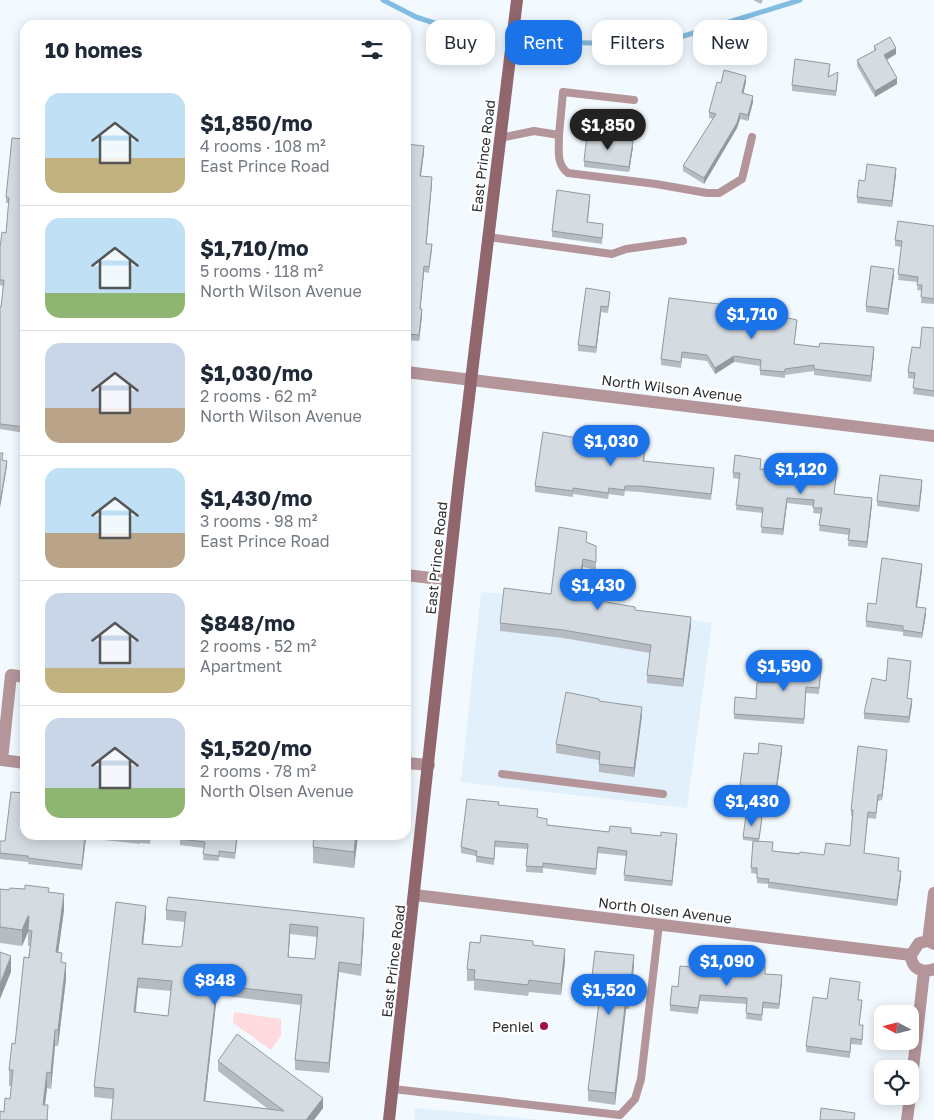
<!DOCTYPE html>
<meta charset="utf-8">
<style>
:root{--surface:#fff;--page:#f2f2f3;--text:#1f2937;--muted:#747a83;--line:#e0e1e3;--accent:#1a73e8}
body{margin:0;font-family:"Golos Text",sans-serif;background:var(--page);color:var(--text);height:100vh;display:flex;flex-direction:column;font-size:19px;white-space:nowrap}
*{box-sizing:border-box;margin:0}
p{font-size:16px;color:var(--muted)}
.icon{flex:none;width:28px;height:28px;fill:none;stroke:currentColor;stroke-width:2;stroke-linecap:round;stroke-linejoin:round}
.map{position:relative;flex:1;overflow:hidden}
.drawer{position:absolute;left:20px;top:20px;width:391px;height:820px;display:flex;flex-direction:column;background:var(--surface);border-radius:15px;box-shadow:0 2px 12px #0003}
.drawer>*{flex:none}
.hud{position:absolute;left:426px;top:20px;width:432px;height:45px;display:flex;gap:10px}
.needle{width:32px;rotate:277deg}
.tools{position:absolute;left:874px;top:1005px;display:grid;gap:10px}
.tools a{display:grid;place-items:center;width:45px;height:45px;border-radius:10px;background:var(--surface);box-shadow:0 2px 12px #0003;font-size:25px}
.price{position:absolute;translate:-50% -42px;padding:0 11px;border-radius:18px;background:var(--accent);color:#fff;font-size:16px;line-height:32px;filter:drop-shadow(0 1px 2px #0008)}
.price::after{content:'';position:absolute;left:50%;top:30px;width:15px;height:11px;margin-left:-8px;background:inherit;clip-path:polygon(0 0,100% 0,50% 100%)}
.price.active{background:#222;color:#fff}
ul{padding:0;list-style:none}
li{display:flex;align-items:center;gap:15px;height:125px;padding:0 25px}
li+li{border-top:1px solid var(--line)}
li span{display:grid;place-items:center;flex:none;width:140px;height:100px;border-radius:15px;color:#555}
li>.icon{margin-inline-start:auto}
span .icon{width:60px;height:60px;fill:#fffc;stroke-width:1}
li b{font-size:21px}
h2{display:flex;justify-content:space-between;align-items:center;height:60px;padding:0 25px;font-size:21px}
.chip{padding:0 18px;border-radius:15px;background:var(--surface);box-shadow:0 2px 12px #0003;font-size:18px;line-height:45px}
.chip.active{background:var(--accent);color:#fff}
.map>svg:first-child{display:block}
</style>
<div class="map">
<svg width="934" height="1120" viewBox="0 0 934 1120">
<rect width="100%" height="100%" fill="#f2faff"/>
<path fill="#e1f0fa" d="M481,592l92,9 139,22 -25,185 -226,-26z
M415,1108l126,12h-127z"/>
<path fill="#ffdadf" d="M234,1012l47,7v17l-10,14 -38,-27z"/>
<g fill="none" stroke-linecap="round" stroke-linejoin="round">
<path stroke="#81bce1" stroke-width="5" d="M383,0l33,17 49,16
M532,42l126,2 142,-44"/>
<path stroke="#b4959a" stroke-width="8" d="M559,135c0,15 -3,29 9,38l88,11 51,9h12l23,-14 10,-42
M500,138l34,-7 25,4 4,-43 71,8
M488,237l124,17 14,-5 57,-8
M502,774l161,20
M393,1089l227,26 15,-16 6,-20 18,-155"/>
<path stroke="#b4959a" stroke-width="12" d="M406,372l528,64
M406,575l42,5
M25,677l-14,-2 -9,85 23,3
M406,763l23,2
M415,895l496,60
M928,941l6,-48
M934,944l-6,-3 -9,2 -8,12c0,13 11,19 23,14
M910,1095l14,-123
M907,1120l3,-24"/>
<path stroke="#91666d" stroke-width="12" d="M389,1120l70,-640 58,-480"/>
</g>
<path fill="#b6bcc2" fill-rule="evenodd" d="M753,0h10l-2,4z
M874,46l22,8 -9,6 10,24 -22,13 -18,-31v-6l17,-9z
M830,69l-1,8h9l-2,19 -44,-5v-6z
M746,82l-3,12 10,8 -5,19 -8,-2 -3,9 -33,56 -21,-13v-5l30,-47 -4,-1v-6l12,-29z
M25,139v294l-25,-4v-122h1l2,-21 -3,-1v-37l6,-15 3,-30h-3v-6z
M406,144l18,8 -3,24 11,7 -6,61 6,6 -3,23 -5,-1 -4,37 2,6 -3,26 -13,-1z
M633,147l-4,25 -45,-5v-6z
M896,174l-4,33 -35,-4v-6l8,-16z
M590,201l-2,21 15,8 -1,14 -50,-7v-6z
M934,226v78l-13,-1 1,-12 -5,-1 1,-8 -20,-2 4,-33 -7,-1v-6z
M894,275l-6,40 -22,-3v-6z
M586,288l24,9 -2,16 -7,-1 -5,41 -18,-2v-6z
M669,298l128,27 -3,19 80,9 -3,29 -57,-7v-4l-29,4v3l-25,-3v-9l-26,-4 -19,12 -8,-13 -25,-3 -1,10 -20,-3v-6z
M934,328v69l-21,-3 2,-15 -7,-1v-6l12,-24z
M620,438l-1,10 26,9 -1,4 70,13 -3,26 -71,-8 -15,-1 -1,5 -15,-2 -1,5 -35,-5v3l-38,-5v-6l65,-44z
M761,464l-1,5 44,5 26,-7 7,7 -3,21 38,9 -5,44 -19,-2 1,-11 -30,-4 2,-17 -8,-1 1,-7 -27,-3 -4,32 -22,-2 2,-20 -27,-3 3,-31 -6,-1v-5z
M922,486l-3,26 -42,-6v-5z
M587,542l9,4v24l-13,-3 -5,31 57,12 56,15 -8,62 -36,-4v-8l3,-22 -87,-15 -63,-7v-8l51,-29z
M922,570l-5,37 9,7 -4,24 -19,-2v-4l-37,-5v-6l10,-17z
M822,665l-3,29 -13,-1 -2,31 -70,-5v-5l22,-15 28,-16z
M911,666l-4,32 5,6 -3,19 -45,-4v-6l22,-32z
M599,701l43,14 -8,62 -35,-5v-12l-43,-7v-9z
M782,751l-6,44 -36,-4v-6l18,-31z
M887,755l-5,45 -4,1 -2,18 -8,-1 -4,35 35,10 -1,8 3,6 -4,29 -129,-18v-4l-11,-1v-9l-6,-1 2,-32 -10,-1v-3l19,-17 -3,21 14,10 51,4 26,-9 2,-30h-1v-6z
M499,805l38,13 10,7 62,7 22,1 46,7 -5,46 -48,-5 2,-25 -28,-3 -2,22 -53,-7v5l-17,-1 1,-23 -32,-2 -1,18 -18,-3v-6l-15,-3v-6z
M25,835h126l-1,9 -10,-1v1l-54,-6 -4,32 -54,-6v-2l-28,-3v-18h5z
M238,835l-3,24 -16,-2v4l-16,-1 1,-12 -24,-3v-6z
M314,835h44l-4,33 -41,-5v-16z
M0,889l49,3 15,18 -6,42 8,27 -8,67h-3l-4,43 -4,-1 -2,17 3,15 -44,-8 6,-13 1,-13h-2v-16l6,-26 15,-98h-2v-14l-6,14 -22,-3z
M166,910l198,18 -3,48 -22,-4 -10,101 -34,-3v-10l6,-55 -84,-10 -12,106 63,8 -50,-38v-10l105,47 -9,12 -220,-23v-10l52,-171 -3,28 36,3 3,-1 3,-24 -19,-2zM290,934l27,3 -2,22 -27,-2zM138,988l33,3 -3,25 -32,-4z
M480,943l53,3 32,15 -4,34 -32,-3 -1,4 -54,-6v-9h-7v-12z
M634,966l-5,43h-3l-11,96 -27,-4v-11l11,-85 -9,-1v-11z
M765,974l17,7 -3,28 -16,-1 -1,13 -16,-2 1,-15 -47,-3 -2,13 -28,-3v-6l8,-18z
M860,988l-2,12 4,6 -3,19 4,6 -1,14 -11,-1 -1,14 -44,-6v-6l21,-47z"/>
<path fill="#94999e" d="M896,48v6l-12,7v-6z
M746,76v6l-4,17v-6z
M897,78v6l-22,13v-6z
M753,96v6l-5,19v-6z
M740,113v6l-3,9 -33,56v-6z
M633,141v6l-4,25v-5z
M424,146v6l-4,29v-5z
M896,168v6l-4,33v-6z
M432,177v6l-6,67v-6z
M424,266v6l-4,42v-5z
M894,269v6l-6,40v-6z
M601,306v6l-5,41v-6z
M422,309v6l-3,26v-6z
M874,347v6l-3,29v-6z
M734,356v6l-19,12v-6z
M7,461v5l-7,42v-5z
M922,480v6l-3,26v-6z
M787,498v5l-4,32v-6z
M872,498v6l-5,44v-6z
M583,559v8l-6,38v-8z
M922,564v6l-6,43v-6z
M926,608v6l-4,24v-5z
M691,617v8l-8,62v-8z
M912,699v5l-3,19v-6z
M642,707v8l-8,62v-9z
M782,746v5l-6,44v-5z
M887,750v5l-5,45v-5z
M677,834v6l-5,46v-5z
M86,835v3l-4,32v-5z
M356,835h2l-4,33v-16z
M901,871v6l-4,29v-6z
M64,894v16l-8,58v-16z
M146,906v10l-4,38v-10z
M28,916v16l-6,14v-16z
M364,918v10l-3,48v-11z
M290,924v10l-2,33v-10z
M565,949v12l-4,34v-11z
M634,955v11l-5,43v-11z
M11,956v16l-11,27v-15z
M339,962v10l-10,101v-10z
M66,963v16l-8,67v-16z
M782,975v6l-3,28v-5z
M138,978v10l-4,34v-10z
M217,985v10l-13,116v-10z
M626,998v11l-11,96v-12z
M55,1030v16l-4,43v-16z
M47,1072v16l-4,32v-15z
M323,1098v10l-9,12h-8z"/>
<path fill="#d4dbe1" stroke="#94999e" fill-rule="evenodd" d="M890,37l6,11 -12,7 13,23 -22,13 -18,-31 19,-10 -2,-4z
M795,59l35,5 -2,13 10,-5 -2,19 -44,-6z
M724,70l22,6 -4,17 11,3 -5,19 -8,-2 -3,10 -33,55 -21,-12 33,-52 -7,-2 8,-30 4,1z
M587,135l46,6 -4,26 -45,-6z
M12,138l13,1v288l-25,-3v-117h1l3,-27h-4v-32l2,-16 4,1 3,-35 -3,-1z
M406,144l18,2 -4,30 12,1 -6,67h6l-3,23 -5,-1 -4,43h2l-3,26 -13,-1z
M867,164l29,4 -4,33 -35,-4 2,-17 6,1z
M557,190l33,5 -3,27 16,2 -1,14 -50,-7z
M898,221l36,5v73l-13,-2 1,-12h-5l1,-8 -20,-3 4,-33 -7,-1z
M871,266l23,3 -6,40 -22,-3z
M586,288l24,4 -2,15 -7,-1 -5,41 -18,-2z
M669,298l67,8 61,14 -3,24 25,3 1,-4 54,4 -3,29 -57,-7v-4l-29,4v3l-25,-2 1,-10 -27,-4 -19,12 -8,-13 -25,-3 -1,10 -20,-3z
M922,327l12,1v63l-21,-3 2,-15 -7,-1 4,-25 8,1z
M602,430l18,2 -2,16 27,3 -2,10 71,7 -3,26 -71,-8h-15l-1,4 -15,-2 -1,5 -35,-5v3l-38,-5 8,-54 57,10z
M0,453h3l-1,7 5,1 -7,42z
M735,455l26,4 -1,10 44,5 2,-17 24,3 -1,7 8,1 -3,26 38,4 -5,44 -19,-2 2,-11 -31,-4 3,-17h-9l1,-8 -27,-2 -4,31 -22,-2 2,-19 -27,-3 4,-32h-7z
M880,475l42,5 -3,26 -42,-5z
M559,527l28,5 -1,10 10,4v16l-13,-3 -6,38 58,10v3l56,7 -8,62 -36,-4 4,-30 -88,-15 -63,-7 4,-35 47,6z
M882,558l40,6 -6,43 10,1 -4,25 -19,-3v-4l-37,-5 2,-18 8,1z
M786,657l36,2 -3,29 -13,-1 -2,32 -70,-5 1,-17 21,2 1,-17 27,1z
M888,658l23,3 -4,37 5,1 -3,18 -45,-4 8,-35 14,3z
M566,692l33,7v2l43,6 -8,61 -35,-4 1,-12 -44,-8z
M759,743l23,3 -6,44 -36,-5 4,-32 14,1z
M858,746l29,4 -5,45h-4l-2,18 -8,-1 -4,41 35,5 -1,13h3l-4,29 -129,-18 1,-3 -12,-1v-10h-6l2,-27 20,1 -1,9 27,3 1,-2 24,3 2,-12 24,3 3,-36h-2z
M11,792l14,1v42h60l-3,30 -54,-7v-2l-28,-3v-12h5z
M467,799l32,3 -1,3 40,4 -1,8 10,2v6l62,7 1,-6 21,2v5l30,3v-4l16,2 -5,47 -48,-6 3,-24 -29,-4 -2,22 -53,-6v4l-17,-1 2,-22 -33,-3 -1,18 -18,-3 1,-5 -16,-4z
M746,815l16,2 -3,22 -16,-2z
M107,835h43v3l-10,-1v2z
M181,835h56l-2,18 -16,-2v5l-16,-2 2,-12 -25,-3z
M314,835h42l-2,17 -41,-5z
M25,885l24,3 -1,4 16,2 -8,58 6,1 -1,9 5,1 -8,67h-3l-4,43 -4,-1 -4,33h5l-1,15h-47v-9l4,1 1,-14 5,1 3,-29h-4l3,-27 3,1 9,-87 5,1 3,-27 -4,-1 1,-14h-1l-6,14 -22,-3v-38l9,1 1,-2 15,1z
M168,897l196,21 -3,47 -22,-3 -10,101 -34,-3 7,-65 -85,-10 -13,116 80,10 -66,-50 19,-27 86,64 -17,22h-195l3,-31 -20,-2 22,-185 30,4 -4,38 37,3 3,-1 4,-34 -20,-2zM290,924l28,3 -3,32 -27,-2zM138,978l34,3 -4,35 -34,-4z
M481,935l52,6v4l32,4 -4,35 -32,-4 -1,5 -54,-6 1,-9 -8,-1 3,-27 10,1z
M595,951l39,4 -5,43h-3l-11,95 -27,-3 12,-96 -10,-1z
M0,952l11,4 -11,28z
M752,964l13,2v8l17,1 -3,29 -16,-2 -1,13 -16,-2 1,-15 -47,-3 -2,13 -28,-3 2,-19 6,1 2,-21 71,6z
M830,978l30,4 -2,18h4l-3,25h4l-1,15 -11,-2 -1,14 -44,-6 7,-49 14,2z
M821,1108l34,5 -1,7h-34z"/>
<circle fill="#a50d45" stroke="#fff" stroke-width="2" cx="544" cy="1026" r="5"/>
<g text-anchor="middle" dominant-baseline="central" stroke-width="4.5" stroke-linejoin="round" paint-order="stroke">
<g font-size="14" fill="#2b2e30" stroke="#fff">
<text transform="translate(483 156) rotate(-83)">East Prince Road</text>
<text transform="translate(672 388) rotate(7)">North Wilson Avenue</text>
<text transform="translate(436 558) rotate(-84)">East Prince Road</text>
<text transform="translate(665 910) rotate(7)">North Olsen Avenue</text>
<text transform="translate(393 961) rotate(-83)">East Prince Road</text>
</g>
<g font-size="14" fill="#2b2e30" stroke="#fff" text-anchor="end">
<text x="534" y="1026">Peniel</text>
</g>
</g>
</svg>
<div class="tools">
<a><svg class="needle" viewBox="-14 -14 28 28"><path d="M0-13l5 13h-10z" fill="#e53935"/><path d="M0 13l5-13h-10z" fill="#747a83"/></svg></a>
<a><svg class="icon" aria-label="locate" viewBox="0 0 24 24"><circle cx="12" cy="12" r="6"/><path d="M12 2v4M12 18v4M2 12h4M18 12h4"/></svg></a>
</div>
<b class="price active" style="left:608px;top:151px">$1,850</b>
<b class="price" style="left:752px;top:340px">$1,710</b>
<b class="price" style="left:611px;top:467px">$1,030</b>
<b class="price" style="left:801px;top:495px">$1,120</b>
<b class="price" style="left:598px;top:611px">$1,430</b>
<b class="price" style="left:784px;top:692px">$1,590</b>
<b class="price" style="left:752px;top:827px">$1,430</b>
<b class="price" style="left:727px;top:987px">$1,090</b>
<b class="price" style="left:215px;top:1006px">$848</b>
<b class="price" style="left:609px;top:1016px">$1,520</b>
<div class="hud">
<a class="chip">Buy</a>
<a class="chip active">Rent</a>
<a class="chip">Filters</a>
<a class="chip">New</a>
</div>
<section class="drawer">
<h2>10 homes<svg class="icon" aria-label="filters" viewBox="0 0 24 24"><path d="M4 7h16M4 17h16"/><circle cx="9" cy="7" r="2"/><circle cx="15" cy="17" r="2"/></svg></h2>
<ul>
<li><span style="background:linear-gradient(#bfe0f5 65%,#c2b280 0)"><svg class="icon" aria-label="home" viewBox="0 0 24 24"><path d="M3 11l9-7 9 7M6 9v11h12V9"/></svg></span><div><b>$1,850/mo</b><p>4 rooms · 108 m²</p><p>East Prince Road</p></div></li>
<li><span style="background:linear-gradient(#bfe0f5 75%,#8fb573 0)"><svg class="icon" aria-label="home" viewBox="0 0 24 24"><path d="M3 11l9-7 9 7M6 9v11h12V9"/></svg></span><div><b>$1,710/mo</b><p>5 rooms · 118 m²</p><p>North Wilson Avenue</p></div></li>
<li><span style="background:linear-gradient(#c9d6e8 65%,#b9a48a 0)"><svg class="icon" aria-label="home" viewBox="0 0 24 24"><path d="M3 11l9-7 9 7M6 9v11h12V9"/></svg></span><div><b>$1,030/mo</b><p>2 rooms · 62 m²</p><p>North Wilson Avenue</p></div></li>
<li><span style="background:linear-gradient(#bfe0f5 65%,#b9a48a 0)"><svg class="icon" aria-label="home" viewBox="0 0 24 24"><path d="M3 11l9-7 9 7M6 9v11h12V9"/></svg></span><div><b>$1,430/mo</b><p>3 rooms · 98 m²</p><p>East Prince Road</p></div></li>
<li><span style="background:linear-gradient(#c9d6e8 75%,#c2b280 0)"><svg class="icon" aria-label="home" viewBox="0 0 24 24"><path d="M3 11l9-7 9 7M6 9v11h12V9"/></svg></span><div><b>$848/mo</b><p>2 rooms · 52 m²</p><p>Apartment</p></div></li>
<li><span style="background:linear-gradient(#c9d6e8 70%,#8fb573 0)"><svg class="icon" aria-label="home" viewBox="0 0 24 24"><path d="M3 11l9-7 9 7M6 9v11h12V9"/></svg></span><div><b>$1,520/mo</b><p>2 rooms · 78 m²</p><p>North Olsen Avenue</p></div></li>
</ul>
</section>
</div>
